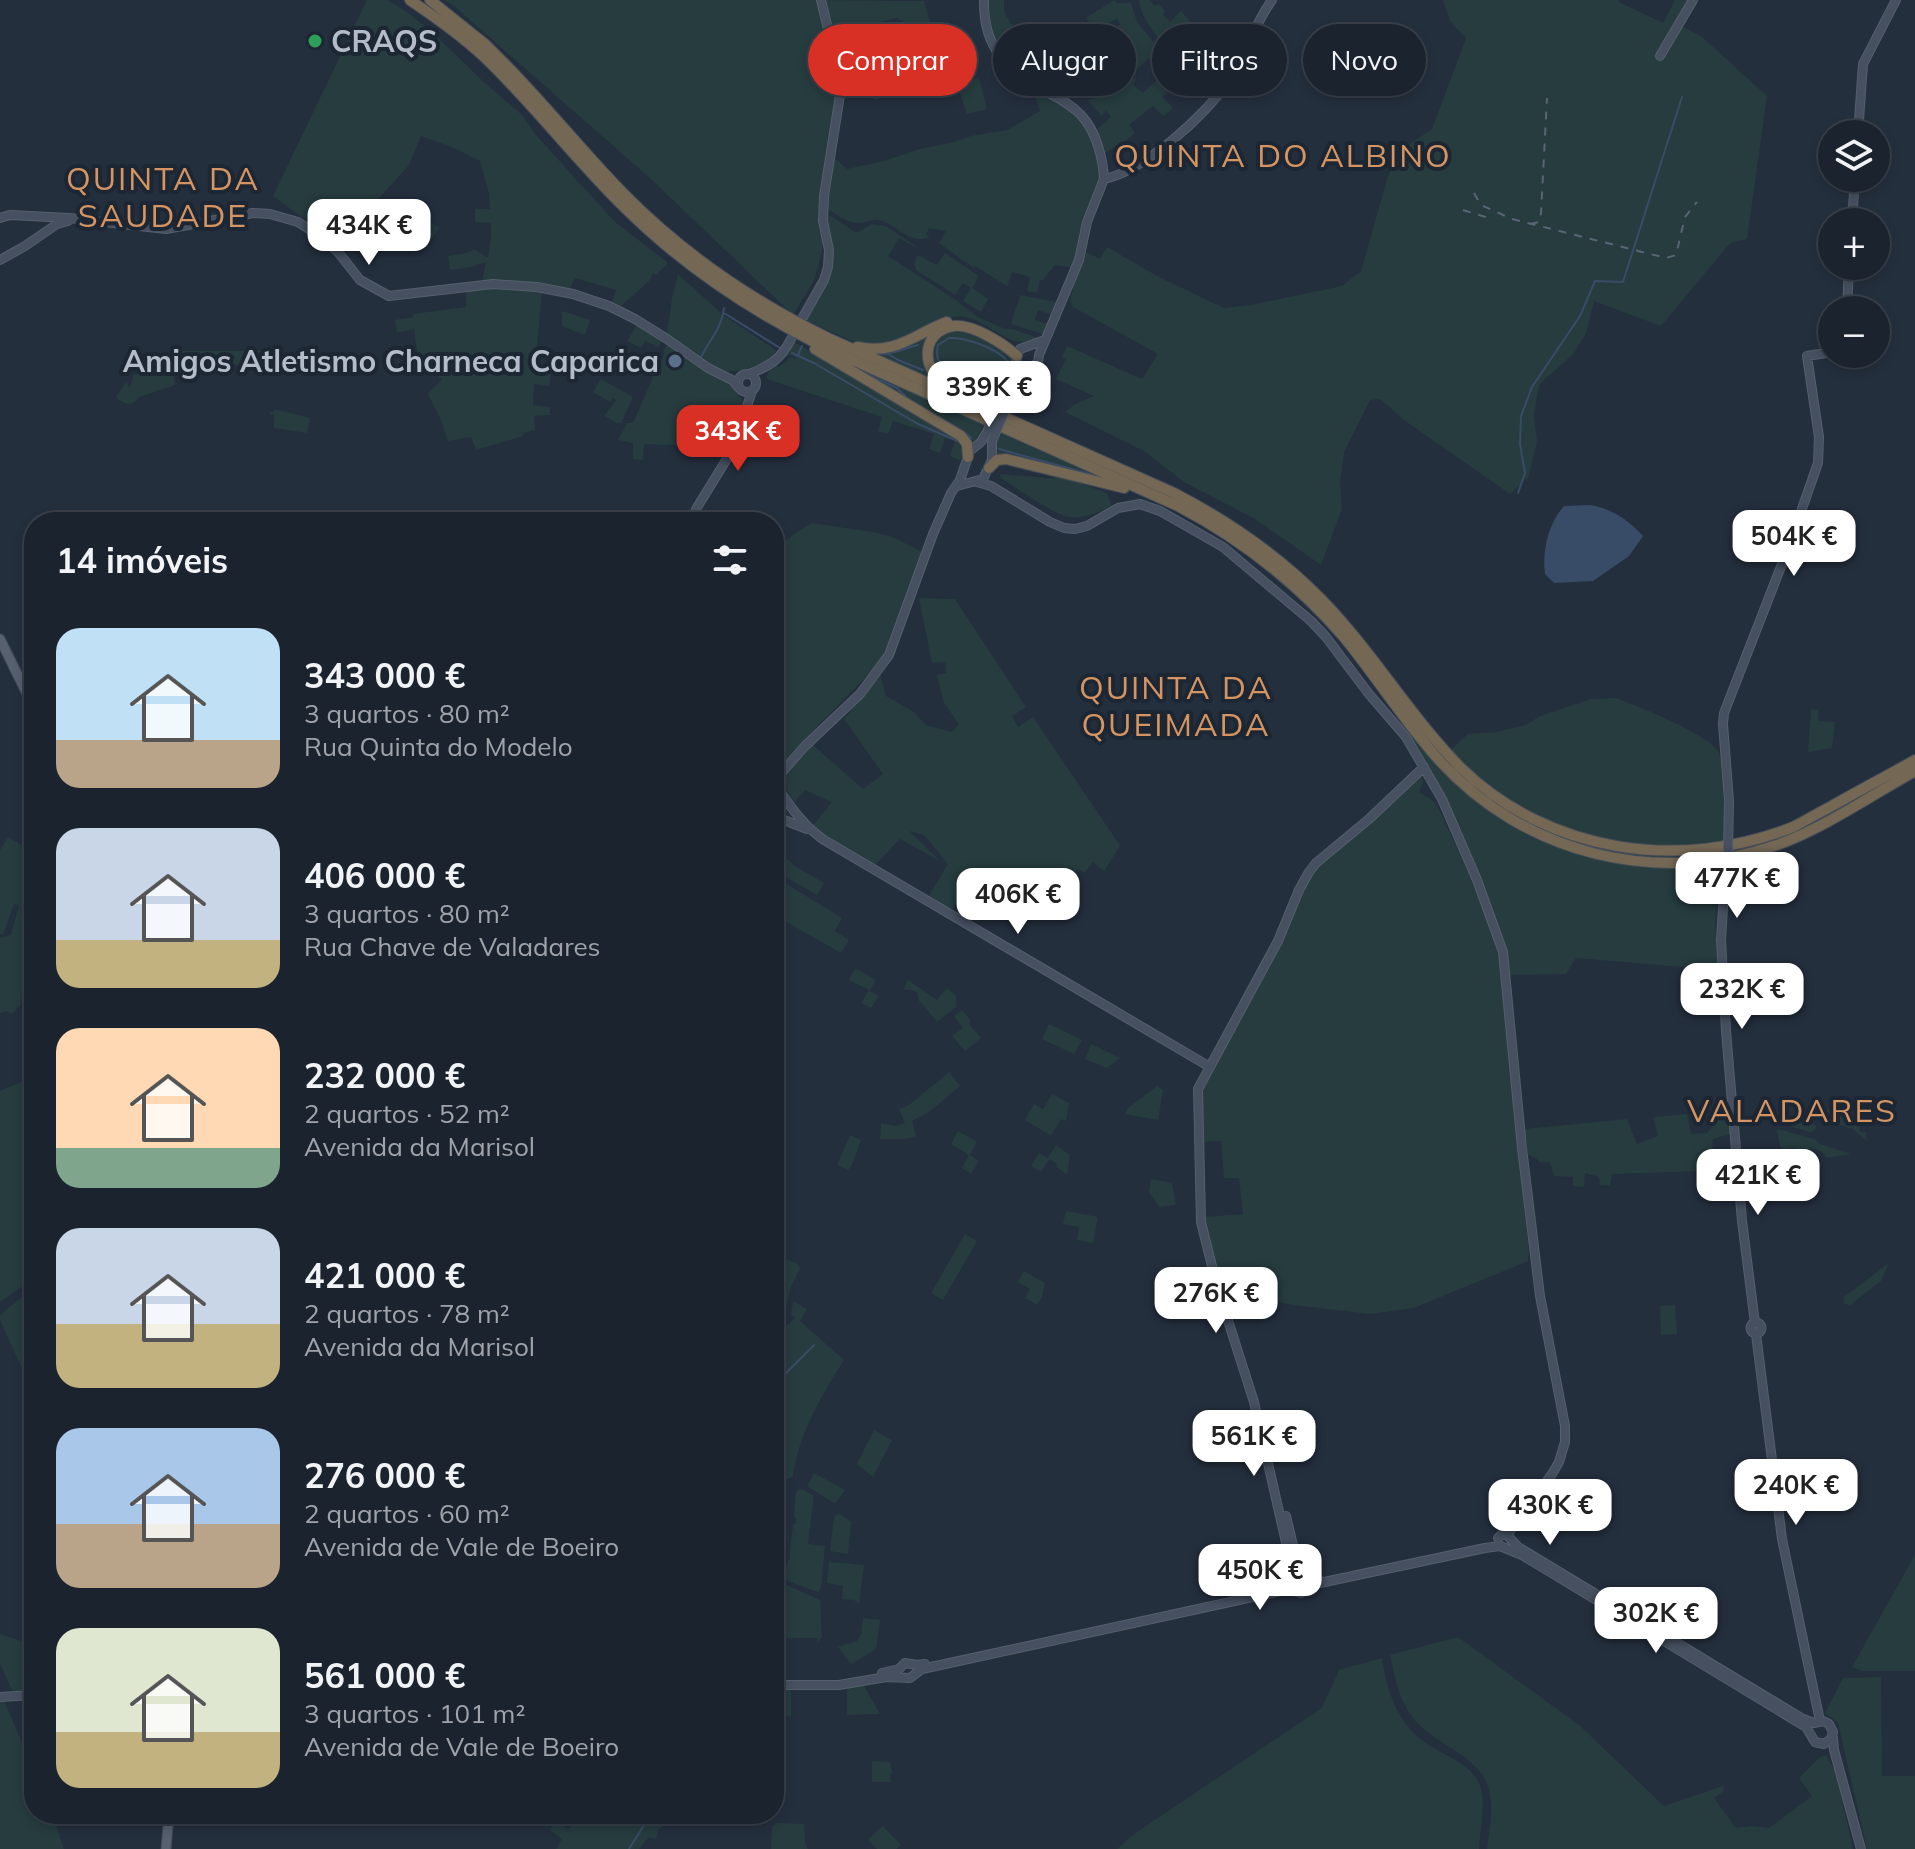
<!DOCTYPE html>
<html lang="pt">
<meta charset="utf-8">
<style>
:root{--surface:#1b232e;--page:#282f3a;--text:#f1f3f6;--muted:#a0a4aa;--line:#39404a;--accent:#d93025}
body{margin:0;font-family:Mulish,sans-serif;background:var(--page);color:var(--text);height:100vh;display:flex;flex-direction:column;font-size:30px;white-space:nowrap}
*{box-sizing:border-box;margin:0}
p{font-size:26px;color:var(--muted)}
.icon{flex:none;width:44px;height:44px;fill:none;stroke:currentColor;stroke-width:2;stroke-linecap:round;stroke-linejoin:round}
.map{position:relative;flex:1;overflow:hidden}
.side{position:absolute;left:24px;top:512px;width:760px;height:1312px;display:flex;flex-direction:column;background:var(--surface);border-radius:32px;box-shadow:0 4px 12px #0003,0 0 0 2px var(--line)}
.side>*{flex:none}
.banner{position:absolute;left:808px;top:24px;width:760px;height:72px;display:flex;gap:16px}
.tools{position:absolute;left:1818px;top:120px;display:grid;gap:16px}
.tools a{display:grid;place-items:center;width:72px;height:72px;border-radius:50%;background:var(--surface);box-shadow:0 4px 12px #0003,0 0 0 2px var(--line);font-size:40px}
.price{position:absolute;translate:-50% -68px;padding:0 18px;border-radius:16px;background:#fff;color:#222;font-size:26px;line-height:52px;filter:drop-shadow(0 2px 4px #0008)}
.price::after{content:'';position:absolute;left:50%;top:48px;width:24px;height:18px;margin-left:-12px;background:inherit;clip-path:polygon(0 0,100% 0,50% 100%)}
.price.selected{background:var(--accent);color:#fff}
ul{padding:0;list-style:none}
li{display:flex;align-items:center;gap:24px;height:200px;padding:0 32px}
li span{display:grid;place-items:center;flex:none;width:224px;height:160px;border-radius:24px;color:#555}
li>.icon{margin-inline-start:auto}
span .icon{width:96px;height:96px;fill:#fffc;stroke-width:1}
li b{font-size:34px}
h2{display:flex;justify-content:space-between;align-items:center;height:96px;padding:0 32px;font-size:34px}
.chip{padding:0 28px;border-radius:36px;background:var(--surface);box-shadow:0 4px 12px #0003,0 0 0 2px var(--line);font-size:28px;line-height:72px}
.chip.selected{background:var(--accent);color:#fff}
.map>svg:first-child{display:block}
</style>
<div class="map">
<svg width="1915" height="1849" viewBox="0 0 1915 1849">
<rect width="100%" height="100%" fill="#242f3e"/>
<path fill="#263c3f" d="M367,0h20l20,12 26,21 53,51 36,31 14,20 78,86 54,42 -12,12 -3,-2 -3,7 -29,26 -9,-4 4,-12 -41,-12 -6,13 -87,-9 4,-20 -15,5 -21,3 -2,-14 19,-3 7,-4 14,9 3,-21v-14l-16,-1v-13h15l-1,-16 -9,-32 -26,-13 -33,-12 -12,29 -44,49 -11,9 -10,6 -17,-1 -18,-6 -36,-26z
M444,0h374l19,78 -2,31 -13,70v72l-8,30 -21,34 -141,-135 -198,-174z
M823,0l101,1 12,43 -23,6 -9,-28 -7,-4 -62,15 -3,-4z
M988,0h16v10l3,7 24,38 -10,9 25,-15 31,38 -11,12c-24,-13 -63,-35 -75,-61 -5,-10 -3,-26 -3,-38z
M1114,0l3,3h14l6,19 20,24 -1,7 -21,17 -8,-2 -27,-33v-2l12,-8 5,3 3,-4 -3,-6 -19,12h-3l-9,-12z
M1139,0h11l5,6 4,-2 6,7 -2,4 7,7 11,-11 41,47 -12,14 11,11h-23c-18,-21 -57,-57 -59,-83z
M1443,0h176v2l44,21 12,-23h15l-13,24 24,12 66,60 -20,143 -17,4 -69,83 -67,-25 -8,32 -12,20 -35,32 -5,30 3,27 -9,36 -18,16 -106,-74 -24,-21 -10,1 -26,52 -4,31 2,26 -21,56 -66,-46 -71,-37 -40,-31 -79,-39 10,-8 19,-8 -38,-17 10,-20 -4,-2 5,-11 75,33 16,-25 -85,-47 -3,-6 6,-25 10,-24 14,7 7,-12 50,29 67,32 27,-3 91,-19 19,-15 27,-95 16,-28 28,-19 34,-91 -16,-17z
M1081,22l28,32 1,4 -24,20h-6l-6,-8 14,-12 -5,-6 -15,11 -10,-12 13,-11 -6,-8z
M898,61l4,15 11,-2 4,15 -43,11 -4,-14 21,-6 -4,-16z
M1173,66l6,6 -17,15 5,6 -5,4 11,11 -10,8 -10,-10 -24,19 6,8 -11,9 3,4 -8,-1 -16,9 -7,-24 15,-13 -5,-7 -4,6 -15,-16 11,-2 21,-17 1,-7 17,5 -4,5 10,9z
M979,78l8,31 -20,5 -10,-29 2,-2z
M1041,94c32,7 51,36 57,67 1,6 3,12 2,18 -2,12 -14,27 -17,40 -5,17 -5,33 -11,49l-17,-3 -12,15h-3l-3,13 -10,-2 3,-14 -18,-5 -5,14 -32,-20 -1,2 -35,-25 7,-12 -17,-3 -3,7 4,2c-22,9 -33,-14 -52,-17 -7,-1 -12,3 -19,3 -12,0 -24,-9 -33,-16l8,-46 2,-2 11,10 37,-8 36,-12 34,-7 17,-6 36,-6 33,-19 -5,-14z
M420,214l19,14 -8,12 -13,-2 -12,-11z
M831,216l24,16 5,-1 12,-7 14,2 28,19 3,3 -18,-10 -11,18 65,42 25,19 27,12h7l27,9c-28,15 -47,-16 -74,-21 -7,-1 -13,0 -20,2l-57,26 -29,-1 -51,-23 -2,-2c7,-14 26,-44 27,-58 1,-15 -7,-29 -6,-44z
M945,253l34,23 -7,12 16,11 -7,13 -18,-11 8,-13 -8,-5 -8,12 -39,-25 -2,-7 4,-8 19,10z
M678,274l45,41 53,35 -6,11 -28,9 -16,2 -30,-16 -29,-22 5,-36z
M508,287l34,4 -7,77 16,2 -2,16 -15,-2 -1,21 17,2v8l-16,1 1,14 -11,3 -1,3 -47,14 -5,-13 -23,4 -8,-23 -12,-24 14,-15 -23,-12 -5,-38 -17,4 -2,-13 18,-3v-3l53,-7v-18z
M1020,295l37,7 -4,13 -15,-5 -3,10 13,4 -5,10 -32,-10z
M562,311l28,9 -5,15 -21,-8 -2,-2z
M637,325l23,14 1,3 -3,6 -4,-4h-3l-6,-3 -4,7 -14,-7z
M953,331c22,1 41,12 59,26v7l-17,41c-23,-10 -66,-21 -63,-53 2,-11 11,-18 21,-21z
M932,332c-6,18 -12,30 0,47l-63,-27z
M794,342l169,99c1,7 5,15 -3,19l-10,-4 5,-15 -10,-3 -5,15 -11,-4 5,-15 -41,-13 -5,13 -10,-3 4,-14 -115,-38 1,-1 -2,-1 4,-7 6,-5 3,2 12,-10 4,2 1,-2 -5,-2 -5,1z
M667,345c17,7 79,42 77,63 -1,11 -11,31 -15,42l-15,-3 -70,-3 -1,16 -10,-1v-16l-15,-3 9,-17h6l1,-2 18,-42 13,-25 -2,-3z
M180,351h88l2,3 -3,11h-81z
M839,359l146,66c-4,9 -7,14 -15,19z
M173,370l2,15 -36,12c-7,11 -16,7 -23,0l10,-15 4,5 4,-13 22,2z
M601,379l32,18 -12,26h-4l-13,-7 12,-16 -3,-2 -3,4 -17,-10z
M274,409l36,9 -3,15 -33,-5v-13l-4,-1 1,-2h3z
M1000,432l104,46 -108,-21 -1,-12z
M1000,474l49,4 14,-1 44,16 5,13c-14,6 -27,13 -43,11 -14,-2 -54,-30 -68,-39z
M812,523l66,10 17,5 27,14 -32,96 -23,28 -74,75 -19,22v-223l23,-18z
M919,598l36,1 71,108 -14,9 6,11 15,-10 84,124 3,5 -16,25 -11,-9 -9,11 -5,-4 -15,9 -20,6 -14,17 -61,-27 -17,37 -24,-14 20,-33 -24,-29 -15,-4 31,30 -40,-22 -26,27 -62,-39 20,-25 -27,-12 -11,12 -14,-22 32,-36 51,45 20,-15 -39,-55 36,-44 6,21 28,16 12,13 26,7 7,-8 -15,-21 -7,-28 9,-2 -1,-11 -13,1z
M1616,698c20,7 93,37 102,53 4,7 3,17 4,24 2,28 4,58 1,86 -1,16 -6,32 -7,48 -2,21 1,41 2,61l-142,-12 -10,16 -58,1 -26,-88 -42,-100 -32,-57 29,33 31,-29 28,-2 30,-7 14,-9 51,-17z
M1811,709l7,1v11l17,1 -3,26 -24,4z
M1422,776l1,6 -4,10 16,10 6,12 31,66 19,49 8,28 30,296 -1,8 -114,47 -44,6 -77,-9 -54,-12 -16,-17 -6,-2 -14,-57 40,-3 -4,-36h-15l-3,-37 -18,1v-54l79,-145 24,-63 12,-15 98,-86z
M8,837l26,15v106l-8,1 -5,45 -9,10 -6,-3 -6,2v-75l11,-3 8,-30 -5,-1 -11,31 -3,-1v-84z
M774,847l22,20 28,16 -7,12 -26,-15 -17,-14z
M783,885h5l54,33 -7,13 14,9 -8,13 -63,-36 3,-29z
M857,969l19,11 -6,11 9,5 -8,12 -10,-5 8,-13 -20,-10 5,-10z
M908,980l29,20 10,-12 9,8v11l-19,15 -13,-16 -5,-5 -2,-9 -5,-2h-9z
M962,1010l9,11 -2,3 12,14 -16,13 -13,-15 11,-8 -9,-12z
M1049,1024l33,16 -8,14 -32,-15z
M1091,1044l29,14 -13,10 -22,-9z
M949,1072l11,14 -31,26 -17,9 4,16 -13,2h-23l1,-16 14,3 10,-3 -6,-14 10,-4z
M30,1078l4,16v62l-7,2 -5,24v17l12,8v71l-34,24v-211z
M1157,1086l6,4 -5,30 -33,-6 3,-6z
M1052,1094l17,9 -3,18 -5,-2 -10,17 -26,-16 9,-16 9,5z
M1839,1108l2,2 13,-1 2,15h3l1,8h6l1,9 -14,-12 -31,-10 -1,-9z
M1771,1110l41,13 4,3 -1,4 -5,2 -30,-9z
M1687,1114l4,20 16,-1 5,-6v-13l15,2 3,18 -17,5 -1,13 20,-1 1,19 -121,4 -2,12 -10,-1 -1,-8 -14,-4 -1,14 -11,-1v-9l-19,-1 -4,-14h-11l-2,-3 -9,-4 -3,-26 102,-10 10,25 21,-8 -5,-19z
M1779,1129l38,11 3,4 31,10 -25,4c-5,-13 -18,-8 -29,-7l-4,-3 -9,2 -4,-4 -3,-16z
M958,1131l19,11 -7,13 9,6 -8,13 -9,-6 7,-13 -18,-11z
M850,1135l11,5 -9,25 -4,5 -11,-5z
M1056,1145l14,10 -3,19 -11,-7 1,-3 -8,-5 -8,13 -10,-6 8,-13 9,5z
M1151,1179l21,4 4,22 -17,2 -10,-15z
M1066,1211l32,6 -5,26 -16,-3 2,-13 -16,-3z
M965,1234l12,7 -34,59 -12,-7z
M774,1253l23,11 3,4 -9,19 -7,27 -4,6 4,4 4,1 7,-7 -4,-4 2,-13 14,8 -7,12 44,39c-22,35 -46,75 -51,116l-4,3 -15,-2z
M1889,1263l-8,18 -31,24 -6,-1v-7z
M1024,1271l21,12 -3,14 -5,8 -12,-7 5,-9 -12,-7z
M34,1293v102l-34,-75v-5l24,-20z
M1675,1305l2,29 -16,1 -1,-29z
M874,1430l18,10 -19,37 -16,-13z
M814,1473l31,17 -10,14 -28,-18z
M802,1489l12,7 -6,48 17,2 -4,42 -3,4 -33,-12 -3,-4 7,-17 4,-35 3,-1v-5l-2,-1 2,-24 2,-3z
M840,1514l11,8 -3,32 -18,-3 4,-33 2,-3z
M1915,1555v116h-52l-11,-4z
M829,1562l35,3 -5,39 -5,-4 -12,-1 1,-13 -16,-3z
M782,1583l38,17 2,37 -3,4 -1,1 -1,-4h-43v-36z
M863,1618l17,2 -4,29 -25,15 -13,-17 19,-6 4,-7z
M0,1634l34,11v48l-20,1 -14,-30z
M1458,1637l121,88 85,81 59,-20 1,5 -10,7 22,30 16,-2 17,2 43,-32 -13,-18 20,-20 7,-3 10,18 17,76h-366c2,-18 6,-37 3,-55 -7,-39 -54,-47 -77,-76 -14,-17 -18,-41 -23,-63z
M1382,1658c5,34 15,65 45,86 19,13 45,19 53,42 6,19 0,44 -1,63h-362l17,-15 188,-126 17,-38z
M1881,1677l1,99h33v73h-48l-29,-126 -13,-10 18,-35z
M863,1684l17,30 -33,1v-28z
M791,1688v28h-17v-26z
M0,1692l34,78v44h18l12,35h-64z
M872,1761l18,1 2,11 -2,1 1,8h-19z
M578,1814h50l38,9 -8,7 -2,9 -8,-1 -9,11h-83l6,-10 -12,-9 6,-9 12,9z
M777,1823l27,1 1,19 3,6h-37l1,-23z
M883,1826l18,19 -5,4h-19l-9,-10z"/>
<path fill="#394c67" d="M1591,505c23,5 36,14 52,31l-14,20 -36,25 -39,2 -9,-9c-3,-23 3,-50 19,-68z"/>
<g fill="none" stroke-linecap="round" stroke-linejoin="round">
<path stroke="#394c67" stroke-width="2" d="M724,313l56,35
M792,353l22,10 104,61 42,18
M875,353l13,1 30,-9
M888,354l10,6 25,10
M798,355l4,-9
M701,357c8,-16 21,-29 23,-49
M867,374l30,14 11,11 55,32 8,7
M999,395c-23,-8 -69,-17 -61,-50l11,-7c16,-1 52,11 60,26l-3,9
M999,449l102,28
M1518,493l7,-20 -5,-29 1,-28 11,-29 48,-71 15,-35 28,1 59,-185
M774,1389l8,-12 32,-32
M629,1849l22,-35"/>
<g stroke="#565f6c" stroke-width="10">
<path id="secondary" d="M984,0c-1,54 26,68 67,94 11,6 22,12 30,21 15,16 22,43 23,64
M1660,56l33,-56
M1858,134l5,-70 33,-64
M1104,179c38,-7 104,-65 124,-98 17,-26 26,-56 44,-81
M0,218l10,-3 59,3 97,11 87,-16 17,1 28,8 25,16 15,14 22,28 29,16 104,-12 44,3 36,7 36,12 26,13 32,20 41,29 24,12 7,8
M1852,222l3,-44
M0,260l25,-14 32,-22 11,-3
M1847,310l2,-44
M803,317l21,-37 4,-13 1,-17 -6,-29 1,-25 16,-101 -3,-29 -16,-66
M738 383a9 9 0 1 1 18 0a9 9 0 1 1-18 0Z
M749,374c21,-8 32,-15 42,-35
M1005,394l10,-27 2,-11 3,-7 25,-9
M1011,396l10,-20 17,-14 1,-7 40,-95 8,-38 17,-43
M977,482l14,4 59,36 14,6 11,1 12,-3 31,-18 22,-4 20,7 63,36 88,74 15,16 43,57 37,43 36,62 35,81 26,72 19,196 18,148 25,130v16l-6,20 -7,12 -45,61h-6l-3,3
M957,486l26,-7 9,-19v-19
M692,522l4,-13 37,-60 19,-58
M774,781l31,-35 55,-52 29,-39 44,-121 18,-41 9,-13 10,-29 11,-9
M774,783c15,21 28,42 50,57l386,227
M1729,801l-6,-77 1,-11 65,-167 29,-83 1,-26 -12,-81 25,-4
M774,816l33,13
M1724,890l-3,50 5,91 16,190 13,102
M1750.5 1328a5.5 5.5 0 1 1 11 0a5.5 5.5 0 1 1-11 0Z
M1756,1334l26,205 38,182
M1286,1516l15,63
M1292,1582l1,-9 -39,-171 -37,-116 -16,-64 -3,-133 80,-148 21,-51 10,-18 7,-9 53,-44 55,-52
M1290,1584l6,-5 12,1 10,-1
M882,1673l17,-4 6,-6 12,2 8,-1
M774,1687l6,-2h59l47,-8 24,1 12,-9 363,-79h5l11,3 14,-9 170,-36 15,-2 22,9 284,172 9,15 9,2 7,-5 2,-7 -4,-8 -6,-3 -9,2 -11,-4 -285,-172 -11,-12
M0,1697l34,-2
M1833,1738l1,12 27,99"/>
</g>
<g stroke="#414a57" stroke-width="11">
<path id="primary" d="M0,639l34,69
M166,1849l3,-35"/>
</g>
<g stroke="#434c59" stroke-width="12">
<path id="highway" d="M410,0c25,17 51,35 72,55 50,47 92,103 141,151 59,59 128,105 203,142l352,158c63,33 118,76 165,130 33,40 61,85 96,124 85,94 218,127 338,85 49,-18 93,-49 138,-74
M430,0l56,45 16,16c42,42 79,89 121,132 59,60 129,108 205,145l346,155c54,28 104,62 147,106 51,52 88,116 139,168 88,86 220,105 333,60 12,-6 25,-14 37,-20 28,-16 57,-31 85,-47
M857,347c40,8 57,-13 90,-25
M815,349l146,87 6,8 1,13
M948,387c-27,-15 -29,-56 6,-61 19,-2 50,18 63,30
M989,468l8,-8 9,-1 118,29"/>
</g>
<use href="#secondary" stroke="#465061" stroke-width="8"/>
<use href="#primary" stroke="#56606e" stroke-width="9"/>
<use href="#highway" stroke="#746855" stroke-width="10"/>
<path stroke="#5a6575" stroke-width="2" stroke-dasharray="8 8" stroke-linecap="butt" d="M1474,193l7,12 31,14 154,39 10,-3 9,-38 12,-15
M1463,210l29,9
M1530,224l9,-2 2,-9 6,-115"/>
<g stroke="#565f6c" stroke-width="10" stroke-linecap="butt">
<path id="secondary-bridge" d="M992,441l19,-45
M981,442l6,-10 18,-38
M1724,890l4,-38 1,-51"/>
</g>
<use href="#secondary-bridge" stroke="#465061" stroke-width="8"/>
</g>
<circle fill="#2e9e5b" stroke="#1d2633" stroke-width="3" cx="315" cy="41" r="8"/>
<circle fill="#5c6f8a" stroke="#1d2633" stroke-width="3" cx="675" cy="361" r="8"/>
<g text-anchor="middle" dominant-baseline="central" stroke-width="8" stroke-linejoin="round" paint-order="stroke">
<g font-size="30" font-weight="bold" fill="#b4bcc9" stroke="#1d2633" text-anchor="start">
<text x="331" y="41">CRAQS</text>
<text x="659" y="361" text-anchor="end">Amigos Atletismo Charneca Caparica</text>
</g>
<g font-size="32" letter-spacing="2" fill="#d59563" stroke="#1d2633">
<text x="1283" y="155">QUINTA DO ALBINO</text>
<text x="163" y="178">QUINTA DA<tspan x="163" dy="37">SAUDADE</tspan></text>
<text x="1176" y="687">QUINTA DA<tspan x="1176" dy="37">QUEIMADA</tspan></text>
<text x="1792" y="1110">VALADARES</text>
</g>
</g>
</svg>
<div class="tools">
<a><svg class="icon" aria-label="layers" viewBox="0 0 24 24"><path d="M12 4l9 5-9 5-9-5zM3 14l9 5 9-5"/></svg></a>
<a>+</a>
<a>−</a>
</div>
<b class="price" style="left:369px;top:267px">434K €</b>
<b class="price" style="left:989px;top:429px">339K €</b>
<b class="price selected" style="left:738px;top:473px">343K €</b>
<b class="price" style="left:1794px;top:578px">504K €</b>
<b class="price" style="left:1737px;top:920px">477K €</b>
<b class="price" style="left:1018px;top:936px">406K €</b>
<b class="price" style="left:1742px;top:1031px">232K €</b>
<b class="price" style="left:1758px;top:1217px">421K €</b>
<b class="price" style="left:1216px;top:1335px">276K €</b>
<b class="price" style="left:1254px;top:1478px">561K €</b>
<b class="price" style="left:1796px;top:1527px">240K €</b>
<b class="price" style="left:1550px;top:1547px">430K €</b>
<b class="price" style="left:1260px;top:1612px">450K €</b>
<b class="price" style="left:1656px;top:1655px">302K €</b>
<div class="banner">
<a class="chip selected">Comprar</a>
<a class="chip">Alugar</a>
<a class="chip">Filtros</a>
<a class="chip">Novo</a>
</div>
<section class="side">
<h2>14 imóveis<svg class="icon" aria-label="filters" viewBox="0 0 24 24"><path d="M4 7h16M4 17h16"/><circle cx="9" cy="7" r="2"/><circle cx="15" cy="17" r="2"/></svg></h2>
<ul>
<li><span style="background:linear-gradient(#bfe0f5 70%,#b9a48a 0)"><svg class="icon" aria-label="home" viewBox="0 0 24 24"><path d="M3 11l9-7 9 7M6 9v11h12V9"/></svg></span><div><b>343 000 €</b><p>3 quartos · 80 m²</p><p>Rua Quinta do Modelo</p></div></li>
<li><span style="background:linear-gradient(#c9d6e8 70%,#c2b280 0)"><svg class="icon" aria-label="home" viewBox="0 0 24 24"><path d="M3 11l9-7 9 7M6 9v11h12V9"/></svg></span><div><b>406 000 €</b><p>3 quartos · 80 m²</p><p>Rua Chave de Valadares</p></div></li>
<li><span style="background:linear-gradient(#ffd9b3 75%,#7fa58c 0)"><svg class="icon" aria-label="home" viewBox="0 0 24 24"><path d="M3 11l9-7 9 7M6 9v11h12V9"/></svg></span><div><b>232 000 €</b><p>2 quartos · 52 m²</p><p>Avenida da Marisol</p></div></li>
<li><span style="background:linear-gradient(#c9d6e8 60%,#c2b280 0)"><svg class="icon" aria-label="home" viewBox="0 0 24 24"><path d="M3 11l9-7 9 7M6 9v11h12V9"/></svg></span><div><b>421 000 €</b><p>2 quartos · 78 m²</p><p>Avenida da Marisol</p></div></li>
<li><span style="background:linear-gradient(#a9c7e8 60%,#b9a48a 0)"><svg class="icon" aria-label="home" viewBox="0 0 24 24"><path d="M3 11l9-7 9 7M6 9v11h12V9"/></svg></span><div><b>276 000 €</b><p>2 quartos · 60 m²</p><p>Avenida de Vale de Boeiro</p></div></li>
<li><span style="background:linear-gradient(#dfe7d0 65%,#c2b280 0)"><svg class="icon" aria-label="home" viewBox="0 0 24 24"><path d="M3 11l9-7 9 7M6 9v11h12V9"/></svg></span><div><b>561 000 €</b><p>3 quartos · 101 m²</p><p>Avenida de Vale de Boeiro</p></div></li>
</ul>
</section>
</div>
